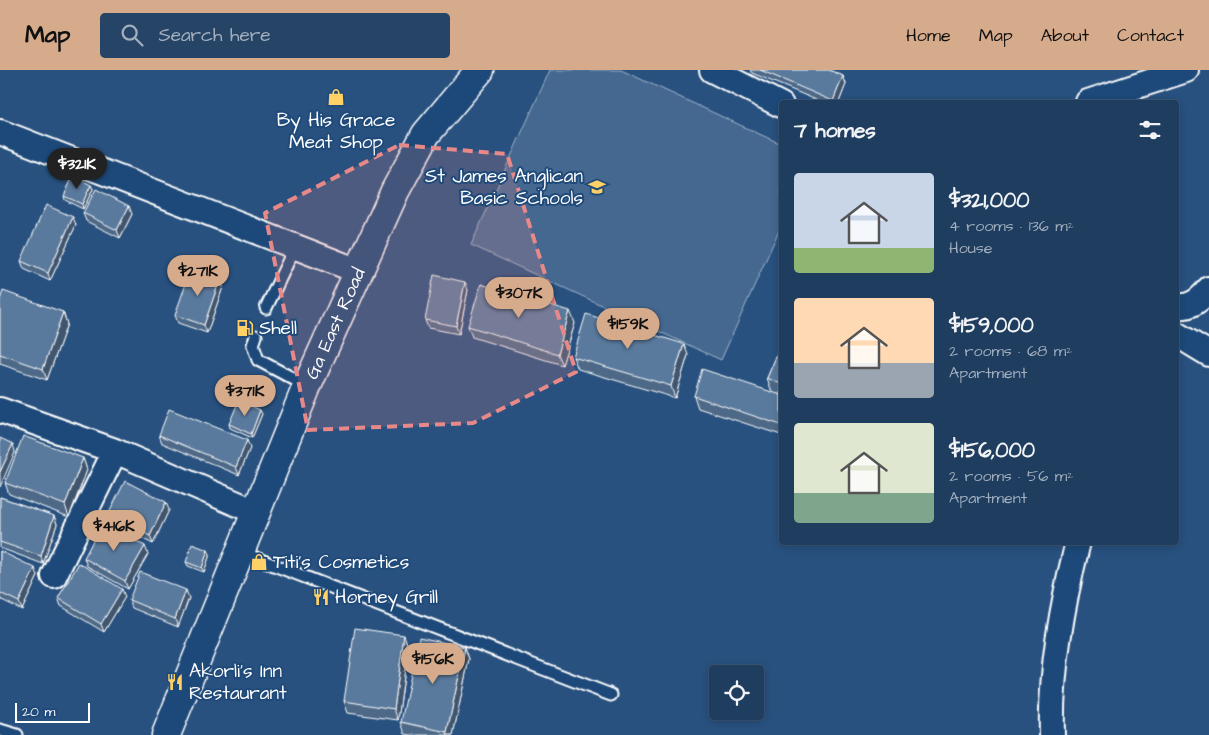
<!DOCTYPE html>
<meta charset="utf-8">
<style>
:root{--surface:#1e3d5f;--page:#264465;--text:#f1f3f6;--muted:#a1aebd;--line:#3c5674;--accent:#d6ab8b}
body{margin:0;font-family:"Architects Daughter",sans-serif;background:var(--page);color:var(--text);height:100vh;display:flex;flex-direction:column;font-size:19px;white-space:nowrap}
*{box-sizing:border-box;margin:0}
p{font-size:16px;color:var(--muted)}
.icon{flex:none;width:28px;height:28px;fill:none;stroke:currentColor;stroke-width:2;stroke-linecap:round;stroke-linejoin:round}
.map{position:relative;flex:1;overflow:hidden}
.side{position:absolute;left:779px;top:30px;width:400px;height:445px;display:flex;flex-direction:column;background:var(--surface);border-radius:5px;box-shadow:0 2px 8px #0003,0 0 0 1px var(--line)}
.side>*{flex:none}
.buttons{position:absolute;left:709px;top:595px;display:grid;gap:10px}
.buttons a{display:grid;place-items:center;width:55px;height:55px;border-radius:5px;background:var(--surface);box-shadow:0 2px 8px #0003,0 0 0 1px var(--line);font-size:25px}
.scale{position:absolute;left:15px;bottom:12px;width:75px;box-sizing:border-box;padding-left:5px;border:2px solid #fff;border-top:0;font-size:14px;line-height:18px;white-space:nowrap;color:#fff;-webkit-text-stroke:4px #1f4a7a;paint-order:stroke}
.price{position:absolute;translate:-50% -42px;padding:0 11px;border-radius:18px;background:var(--accent);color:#111;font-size:16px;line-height:32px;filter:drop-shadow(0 1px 2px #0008)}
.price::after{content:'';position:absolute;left:50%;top:30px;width:15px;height:11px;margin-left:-8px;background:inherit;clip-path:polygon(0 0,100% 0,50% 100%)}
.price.current{background:#222;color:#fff}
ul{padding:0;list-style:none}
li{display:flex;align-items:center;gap:15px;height:125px;padding:0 15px}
li span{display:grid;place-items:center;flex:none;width:140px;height:100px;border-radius:5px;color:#555}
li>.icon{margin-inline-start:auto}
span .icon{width:60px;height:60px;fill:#fffc;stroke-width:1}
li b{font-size:21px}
h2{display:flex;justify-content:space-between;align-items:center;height:60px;padding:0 15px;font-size:21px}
header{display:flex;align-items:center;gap:30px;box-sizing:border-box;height:70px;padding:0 25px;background:var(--accent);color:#111}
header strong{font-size:24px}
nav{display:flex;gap:28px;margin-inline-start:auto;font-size:18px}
.search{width:350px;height:45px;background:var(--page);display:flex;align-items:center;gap:12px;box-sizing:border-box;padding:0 18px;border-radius:5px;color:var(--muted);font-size:19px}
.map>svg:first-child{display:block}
</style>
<header>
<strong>Map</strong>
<div class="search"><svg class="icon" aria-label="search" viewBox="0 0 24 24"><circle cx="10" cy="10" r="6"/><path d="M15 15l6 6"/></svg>Search here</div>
<nav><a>Home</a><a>Map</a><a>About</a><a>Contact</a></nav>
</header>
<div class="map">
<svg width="1209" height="665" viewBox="0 0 1209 665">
<rect width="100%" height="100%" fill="#28517f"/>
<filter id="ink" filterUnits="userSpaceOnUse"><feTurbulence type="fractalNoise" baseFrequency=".02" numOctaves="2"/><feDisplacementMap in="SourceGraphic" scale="10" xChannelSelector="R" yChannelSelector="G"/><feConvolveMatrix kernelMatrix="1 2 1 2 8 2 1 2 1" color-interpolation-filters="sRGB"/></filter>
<g filter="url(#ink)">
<path fill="#446890" stroke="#a2b4c8" d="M550,0h71l160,74v82l-60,134 -250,-115z"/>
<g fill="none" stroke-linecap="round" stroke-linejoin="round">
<g stroke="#fff" stroke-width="15">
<path id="lane" d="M266,238l29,-61
M256,266l-3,9 5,15 49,26
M240,482l371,143
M0,660l17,5"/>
</g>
<g stroke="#fff" stroke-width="28">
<path id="street" d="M712,0l69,35
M1088,32l98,-32
M0,62l358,139
M1176,236c15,2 24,-6 33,-17
M1176,264l33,20
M0,340l115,41 141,61
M54,506l61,-125
M1052,665c-2,-65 10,-130 26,-193"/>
</g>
<g stroke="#fff" stroke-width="31">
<g id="secondary">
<path id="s1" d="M166,665l141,-349 88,-195 31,-57 54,-64"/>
</g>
</g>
<use href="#lane" stroke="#1f4a7a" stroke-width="11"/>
<use href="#street" stroke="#1f4a7a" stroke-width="24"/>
<use href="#secondary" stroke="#1f4a7a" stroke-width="28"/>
</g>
<path fill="#4d6987" stroke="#fff" d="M750,0h79l14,6 3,8 -7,18h-18l-69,-29z
M91,115l2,4 -10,20 -18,-9 -1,-4z
M83,143l49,1 -12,24 -34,-17z
M76,155l-26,56 -26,-12 -3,-8z
M220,209l3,8 -16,46 -29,-10 -3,-8z
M468,220l-9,44 -31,-6 -3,-8z
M0,230l63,12 4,12 -20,56 -47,-16z
M575,253l-13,42 -90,-28 -4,-11z
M781,275v90l-83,-27 -4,-12 78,-4 -5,-14z
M688,285l-13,43 -97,-29 -5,-12z
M262,344l-10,24 -22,-10 -1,-4z
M159,365l91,13 -11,27 -77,-32z
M83,388l4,12 -18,47 -60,-23 -4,-11z
M0,427l54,19 3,8 -14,40 -43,-16z
M169,440l-16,34 -42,-21 -3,-8z
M0,481l38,25 -16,34 -22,-11z
M148,484l-20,35 -41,-23 -3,-8z
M210,484l-6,18 -16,-6 -2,-4z
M125,527l-21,35 -43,-26 -3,-8z
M189,528l-11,29 -46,-19 -3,-8z
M404,565l4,12 -10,73 -50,-7 -4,-12z
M465,577l4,12 -16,76h-42l-6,-1 -4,-12z"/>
<path fill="#3f556e" stroke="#fff" d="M843,6l3,8 -7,18h-5l-1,-1z
M91,115l2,4 -10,20 -1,-5z
M129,136l3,8 -12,24 -3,-8z
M73,147l3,8 -26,56 -2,-8z
M220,209l3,8 -16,46 -3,-8z
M465,212l3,8 -9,44 -3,-8z
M570,241l5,12 -13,42 -5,-11z
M63,242l4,12 -20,56 -4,-11z
M684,274l4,11 -13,43 -4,-12z
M260,340l2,4 -10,24 -1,-4z
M247,370l3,8 -11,27 -3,-8z
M13,374l2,8 -15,35v-15z
M83,388l4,12 -18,47 -4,-12z
M166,432l3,8 -16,34 -3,-8z
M54,446l3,8 -14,40 -2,-8z
M145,476l3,8 -20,35 -3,-8z
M208,480l2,4 -6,18 -2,-4z
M35,498l3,8 -16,34 -3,-8z
M122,519l3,8 -21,35 -3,-8z
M186,520l3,8 -11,29 -3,-8z
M404,565l4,12 -10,73 -4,-11z
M465,577l4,12 -16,76h-5l-1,-3z"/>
<path fill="#5a7a9d" stroke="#fff" d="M760,0h69l14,6 -10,25z
M73,106l18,9 -9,19 -18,-8z
M96,119l33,17 -12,24 -34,-17z
M46,135l27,12 -25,56 -27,-12z
M191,199l29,10 -16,46 -29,-10z
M434,205l31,7 -9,44 -31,-6z
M481,214l89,27 -13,43 -89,-28z
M3,221l60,21 -20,57 -43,-15v-54z
M586,244l98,30 -13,42 -98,-29z
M781,275v39l-14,-6z
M702,299l79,26v30l-87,-29z
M239,330l21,10 -9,24 -22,-10z
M169,339l78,31 -11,27 -77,-32z
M23,366l60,22 -18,47 -60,-22z
M0,368l13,6 -13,28z
M125,411l41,21 -16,34 -42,-21z
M0,427l54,19 -13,40 -41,-14z
M102,453l43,23 -20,35 -41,-23z
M192,474l16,6 -6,18 -16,-6z
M0,481l35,17 -16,34 -19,-9z
M79,493l43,26 -21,35 -43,-26z
M140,502l46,18 -11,29 -46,-19z
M355,558l49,7 -10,74 -50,-8z
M419,567l46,10 -18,85 -46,-10z"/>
</g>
<path fill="#e88989" fill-opacity="0.2" stroke="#e88989" stroke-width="4" stroke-dasharray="10 6" stroke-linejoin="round" d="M399,75l108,9 69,218 -103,51 -165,7 -43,-217z"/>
<defs>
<g id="shop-bare" transform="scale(1.35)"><path d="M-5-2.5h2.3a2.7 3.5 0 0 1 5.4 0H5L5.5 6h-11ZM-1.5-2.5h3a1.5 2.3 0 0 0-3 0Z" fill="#ffd166" stroke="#1f4a7a" stroke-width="2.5" paint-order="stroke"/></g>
<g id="school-bare" transform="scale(1.35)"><path d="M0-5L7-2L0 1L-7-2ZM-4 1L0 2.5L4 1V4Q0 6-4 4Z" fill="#ffd166" stroke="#1f4a7a" stroke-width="2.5" paint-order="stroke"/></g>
<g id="fuel-bare" transform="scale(1.35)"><path d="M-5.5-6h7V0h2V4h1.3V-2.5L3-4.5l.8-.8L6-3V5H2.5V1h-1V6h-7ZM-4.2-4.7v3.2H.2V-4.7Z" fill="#ffd166" stroke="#1f4a7a" stroke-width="2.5" paint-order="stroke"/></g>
<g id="restaurant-bare" transform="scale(1.35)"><path d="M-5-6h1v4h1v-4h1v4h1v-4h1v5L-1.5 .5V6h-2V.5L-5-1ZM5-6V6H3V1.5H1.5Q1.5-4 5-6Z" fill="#ffd166" stroke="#1f4a7a" stroke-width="2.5" paint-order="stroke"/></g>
</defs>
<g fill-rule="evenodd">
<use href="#shop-bare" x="336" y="27"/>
<use href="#school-bare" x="597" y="117"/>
<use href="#fuel-bare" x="245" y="258"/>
<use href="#shop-bare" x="259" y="492"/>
<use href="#restaurant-bare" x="321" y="527"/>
<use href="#restaurant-bare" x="175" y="612"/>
</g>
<g text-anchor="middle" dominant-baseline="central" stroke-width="4" stroke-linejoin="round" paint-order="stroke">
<g font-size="19" fill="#fff" stroke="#1f4a7a" text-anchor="start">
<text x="336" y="50" text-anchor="middle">By His Grace<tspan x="336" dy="22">Meat Shop</tspan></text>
<text x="583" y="106" text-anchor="end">St James Anglican<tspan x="583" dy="22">Basic Schools</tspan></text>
<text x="259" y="258">Shell</text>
<text x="273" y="492">Titi’s Cosmetics</text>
<text x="335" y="527">Horney Grill</text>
<text x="189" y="601">Akorli's Inn<tspan x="189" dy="22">Restaurant</tspan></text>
</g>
<g font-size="19" fill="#fff" stroke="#1f4a7a">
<text stroke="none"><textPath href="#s1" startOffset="445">Ga East Road</textPath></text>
</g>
</g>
</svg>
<div class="buttons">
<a><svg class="icon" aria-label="locate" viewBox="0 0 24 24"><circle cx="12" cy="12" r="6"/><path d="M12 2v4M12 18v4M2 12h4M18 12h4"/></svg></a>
</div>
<div class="scale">20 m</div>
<b class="price current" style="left:77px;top:120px">$321K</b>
<b class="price" style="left:198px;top:227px">$271K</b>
<b class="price" style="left:519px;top:249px">$307K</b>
<b class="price" style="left:628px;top:280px">$159K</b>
<b class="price" style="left:245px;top:347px">$371K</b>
<b class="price" style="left:114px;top:482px">$416K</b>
<b class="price" style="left:433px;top:615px">$156K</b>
<section class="side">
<h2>7 homes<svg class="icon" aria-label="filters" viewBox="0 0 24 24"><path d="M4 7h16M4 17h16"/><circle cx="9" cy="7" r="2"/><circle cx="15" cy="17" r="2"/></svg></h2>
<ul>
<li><span style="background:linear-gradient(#c9d6e8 75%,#8fb573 0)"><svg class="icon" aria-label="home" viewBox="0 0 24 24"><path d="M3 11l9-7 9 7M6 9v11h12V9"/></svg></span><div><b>$321,000</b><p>4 rooms · 136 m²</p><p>House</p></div></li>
<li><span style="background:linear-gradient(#ffd9b3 65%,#9aa5b1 0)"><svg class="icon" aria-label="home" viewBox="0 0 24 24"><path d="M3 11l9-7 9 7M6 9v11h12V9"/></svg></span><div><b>$159,000</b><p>2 rooms · 68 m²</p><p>Apartment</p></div></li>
<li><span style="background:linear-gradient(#dfe7d0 70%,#7fa58c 0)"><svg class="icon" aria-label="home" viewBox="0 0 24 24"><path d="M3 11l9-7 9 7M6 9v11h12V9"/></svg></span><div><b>$156,000</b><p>2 rooms · 56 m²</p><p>Apartment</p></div></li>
</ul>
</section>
</div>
